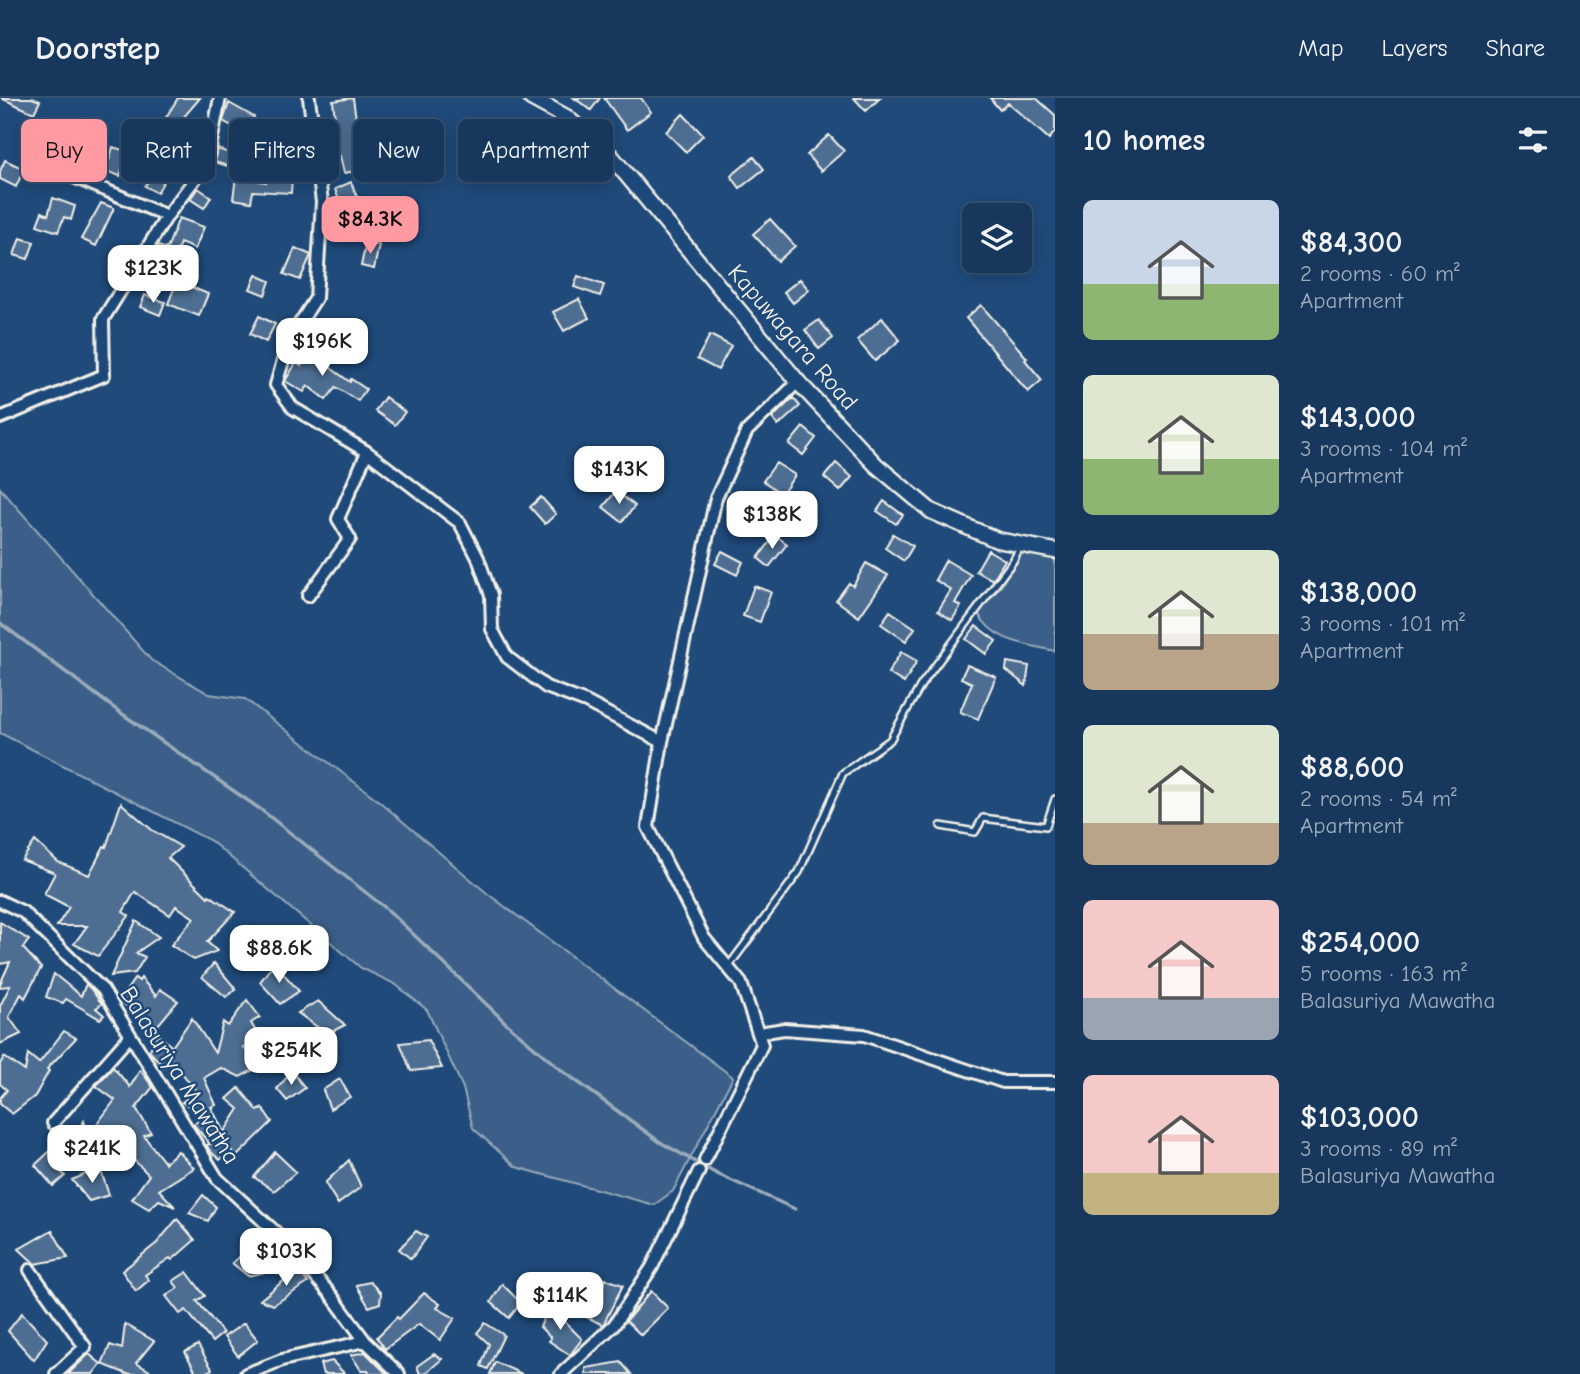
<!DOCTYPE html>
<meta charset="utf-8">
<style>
:root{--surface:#17385c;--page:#244365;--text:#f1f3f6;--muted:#9eacbb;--line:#365272;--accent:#ff9aa2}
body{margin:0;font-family:"Comic Neue",sans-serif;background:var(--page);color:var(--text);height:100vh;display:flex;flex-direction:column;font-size:26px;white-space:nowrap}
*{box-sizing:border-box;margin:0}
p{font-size:23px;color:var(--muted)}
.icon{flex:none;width:38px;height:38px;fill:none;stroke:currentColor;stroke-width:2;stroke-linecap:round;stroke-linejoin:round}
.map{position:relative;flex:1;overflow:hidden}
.drawer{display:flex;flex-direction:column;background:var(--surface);width:525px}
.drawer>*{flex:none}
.top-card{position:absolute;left:21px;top:21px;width:665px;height:63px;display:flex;gap:14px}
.buttons{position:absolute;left:962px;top:105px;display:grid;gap:14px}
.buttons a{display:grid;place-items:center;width:70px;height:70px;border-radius:10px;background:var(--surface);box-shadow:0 4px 18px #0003,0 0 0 2px var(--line);font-size:35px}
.price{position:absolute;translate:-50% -60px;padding:0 16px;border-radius:14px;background:#fff;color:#222;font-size:23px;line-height:46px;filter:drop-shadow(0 2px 4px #0008)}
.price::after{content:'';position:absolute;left:50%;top:42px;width:21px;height:16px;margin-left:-10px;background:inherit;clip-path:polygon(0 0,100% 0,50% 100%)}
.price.active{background:var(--accent);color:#111}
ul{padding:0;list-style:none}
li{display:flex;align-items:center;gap:21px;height:175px;padding:0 28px}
li span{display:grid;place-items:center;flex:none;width:196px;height:140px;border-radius:10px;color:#555}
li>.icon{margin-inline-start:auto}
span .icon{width:84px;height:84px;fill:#fffc;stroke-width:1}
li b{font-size:30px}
h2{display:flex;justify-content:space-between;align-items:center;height:84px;padding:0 28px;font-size:30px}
.pill{padding:0 24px;border-radius:10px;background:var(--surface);box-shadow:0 4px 18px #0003,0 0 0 2px var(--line);font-size:24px;line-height:63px}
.pill.active{background:var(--accent);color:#111}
header{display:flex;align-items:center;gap:42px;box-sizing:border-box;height:98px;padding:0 35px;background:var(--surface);border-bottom:2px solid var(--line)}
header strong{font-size:33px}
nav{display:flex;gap:38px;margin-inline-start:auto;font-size:24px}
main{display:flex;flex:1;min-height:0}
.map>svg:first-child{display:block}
</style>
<header>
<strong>Doorstep</strong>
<nav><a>Map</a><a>Layers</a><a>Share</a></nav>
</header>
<main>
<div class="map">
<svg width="1055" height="1276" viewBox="0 0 1055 1276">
<rect width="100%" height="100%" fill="#1f4a7a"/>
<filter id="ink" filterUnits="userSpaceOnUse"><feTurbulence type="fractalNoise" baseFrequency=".0143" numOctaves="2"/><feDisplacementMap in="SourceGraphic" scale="14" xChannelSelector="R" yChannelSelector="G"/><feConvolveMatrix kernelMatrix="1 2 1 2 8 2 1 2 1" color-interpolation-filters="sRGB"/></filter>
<g filter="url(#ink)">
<path fill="#3a5f88" stroke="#97a8b8" stroke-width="2" d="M0,390l151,172 58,34 36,5 129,98 114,97 245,183 -60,114 -19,14 -138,-38 -43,-39 -10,-40 -36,-78 -32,-26 -34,-16 -150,-127 -211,-108z
M1018,452l37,8v93c-29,-7 -62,-9 -77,-38l24,-28z"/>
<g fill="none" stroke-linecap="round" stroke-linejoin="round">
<path stroke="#9cacbb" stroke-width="3.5" d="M0,525l118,88 142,98 128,101 118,113 54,46 100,73 57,32 78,35"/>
</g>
<path fill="#4d6e92" stroke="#f4f1e8" stroke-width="2" d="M1,0h31l8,3 -6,12z
M178,0h22l-18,21 6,4 -14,22 5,3 -13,24 2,2 -11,19 -12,-7 5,-8 -27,-11 -3,9 -14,-5 7,-24 35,11 16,-29 -4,-2z
M353,0l3,21h2l-1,22h3l2,29 -18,3 -4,-17h-3l-2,-25h-2v-13h2l-2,-17z
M574,0h26l-9,12z
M604,0h37l10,14 -24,18z
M854,0h26l-14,13z
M990,0h46l19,17v17l-6,7 -41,-36 -8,7z
M229,5l25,14 -10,16 -21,-12z
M683,16l20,21 -17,17 -20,-20z
M829,37l15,16 -23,20 -14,-16z
M218,51l19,7 -6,11 -16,-5z
M754,59l10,12 -24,19 -9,-12z
M5,62l19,9 -8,18 -16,-8v-8z
M266,76l26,2 -1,17 -38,-2 -2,11 -18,-3 3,-22 30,5z
M351,84l11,27 -18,6 -9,-26z
M198,90l13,9 -7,11 -14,-9z
M53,100l22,8 -4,14 -7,-3 -6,15 -21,-7 5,-13 6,3z
M101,105l13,5 -18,38 -15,-7z
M179,120l25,9 -9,22 -15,-6 -9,24 -9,-3 -10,25 -17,-7 7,-10 5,2 11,-28 9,3z
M770,121l25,27 -17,15 -25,-27z
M20,140l14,4 -6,17 -14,-4z
M366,144l13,3 -5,24 -13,-3z
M295,150l16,7 -11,25 -16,-6z
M256,177l14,6 -5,14 -15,-6z
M578,178l26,9 -4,11 -26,-9z
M800,181l9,11 -16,13 -9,-11z
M177,183l31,13 -9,22 -31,-12z
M145,197l20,7 -5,13 -20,-8z
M579,201l10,19 -25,13 -11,-19z
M981,207l46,53 -2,2 17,20 -14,12 -62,-74z
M259,218l16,8 -9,18 -16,-8z
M882,220l18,22 -25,21 -18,-21z
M819,222l14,18 -14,11 -14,-19z
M710,237l21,11 -13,24 -21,-11z
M311,249l13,6 -4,7 30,22 1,-3 15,10 -8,12 -22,-14 -10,13 -18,-14 -4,6 -19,-11 11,-18 5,3z
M385,299l20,15 -10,13 -20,-14z
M793,300l7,8 -22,20 -6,-8z
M803,329l13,11 -13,17 -14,-11z
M776,365l19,12 -13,19 -19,-13z
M836,365l16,14 -12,14 -16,-14z
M616,393l19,15 -13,16 -19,-15z
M541,399l15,17 -11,10 -15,-17z
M745,403l15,8 -9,18 -16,-7z
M884,403l19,14 -7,9 -19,-13z
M893,436l20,12 -9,15 -19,-13z
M775,437l12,9 -18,23 -11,-9z
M988,452l17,10 -12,20 -17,-9z
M722,453l21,11 -6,13 -22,-11z
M946,462l25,15 -16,28 6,3 -9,14 -14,-9 13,-21 -16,-10z
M866,465l22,12 -29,42 -23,-17 13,-17 4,3z
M754,488l17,6 -11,30 -17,-6z
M890,513l25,17 -9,13 -25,-17z
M976,528l20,15 -10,13 -20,-15z
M901,554l16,9 -13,22 -16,-10z
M1007,564l22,4 -3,20 -20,-16z
M967,567l29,12 -18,42 -18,-7 12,-29 -11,-5z
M121,705l31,27 29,17 -13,11 40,39 1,-2 26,17 -28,30 10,9 -23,9 -23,-15 23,-27 -18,-12 -6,9 -35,-23 -12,20 6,4 -31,40 -24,-12 13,-18h-30l12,-19 -25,-13 11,-21 -33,-13 13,-19 23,21 31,13 15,-29 2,1z
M136,823l23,16 -23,16 9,4 -10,16 -24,3z
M0,824l29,18 -6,8 18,20 -16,30 -4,-4 -12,23 12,17 -21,10v-38l10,-20 -10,1v-3l10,-22 -10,2z
M214,865l22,26 -10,8 -24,-20z
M274,865l25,28 -19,13 -20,-22z
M54,876l27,22 5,-12 4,4 12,16 -6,4 8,7 -4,4 -34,-20 -3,4 -17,-6z
M135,880l4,3 2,-3 15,18 4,-7 18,12 -20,24 -39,-24z
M247,902l13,17 -9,6 7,12 -7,9 -8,3 20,18 -23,12 -19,-9 -17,10 12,27 -5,2 13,25 15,-23 -12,-10 12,-11 19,23 4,-3 10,14 -36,35 -5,-7 -11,10 -10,-9 -4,-6 4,-1 -17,-20 14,-8 -25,-14 14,-11 -25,-32 -7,8 -15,-16 9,-17 14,13 20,-29 23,35 8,-31 5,4z
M318,903l27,24 -18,9 -29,-21z
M64,933l12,7 -29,31 2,2 -14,25 -23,18 -12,-10v-6l7,-8 -7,-6v-20l4,-7 21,14 3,-17 11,9z
M428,942l14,28 -31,3 -11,-28z
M113,969l17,20 10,-17 13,17 -17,21 15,25 -7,3 21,27 13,-12 16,17 -35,22 16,17 -16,-7 -10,9 -17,-10 17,-24 -30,-30 -8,7 -17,-24 21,-28 -19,-14z
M292,973l13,17 -18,13 -10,-12z
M340,981l10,18 -20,12 -7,-19z
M84,1023l14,42 -16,-15 -25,19 8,9 -12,10 -18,-21 39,-36 4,5z
M275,1054l21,20 -22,19 -20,-14z
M349,1062l12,27 -23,17 -13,-21z
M100,1070l9,27 -20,6 -17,-21z
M203,1097l13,12 -8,14 -19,-8z
M177,1121l18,21 -23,20 -2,-2 -25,17 4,5 -13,11 -14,-20 35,-28z
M52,1132l16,28 -33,6 -16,-15z
M416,1133l11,6 -16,22 -12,-10z
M255,1146l19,26 -26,6 -16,-13z
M298,1171l10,14 -35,22 -13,-5z
M187,1174l18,24 -8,5 26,32 -11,9 -26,-32 -6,4 -14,-18 12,-8 -5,-7z
M606,1181l17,6 -20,40 -52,-25 7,-20 38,22z
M370,1184l11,11 -1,10 -11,4 -13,-22z
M502,1186l19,19 -12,15 -18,-16z
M651,1193l17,17 -27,27 -15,-14z
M424,1195l16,11 -3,4 18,10 -15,22 -21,-16 -34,25 -8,-12 20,-20 2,2z
M549,1208l33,33 -12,16 -21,-14 2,-3 -11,-11z
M22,1215l25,27 -13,20 -26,-29z
M244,1225l14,17 -20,16 -14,-19z
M485,1225l19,12 -16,34 -7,-3 8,-22 -12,-11z
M125,1226l29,17 -18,22 19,11h-28l-25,-10 8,-19 12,4z
M198,1247l14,24 -8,5h-7l-12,-22z
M365,1254l22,22h-17l-2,-4h-7l-10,-15z
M89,1256l12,10 -8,10h-25z
M434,1256l8,5 -17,15h-5l-3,-8z
M332,1263l13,13h-22l-3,-10z
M495,1264l27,12h-32z
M621,1264l10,12h-45v-6z"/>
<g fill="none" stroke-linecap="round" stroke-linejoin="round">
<g stroke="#f4f1e8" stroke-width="10">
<path id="service" d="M941,728l34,6 8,-14 63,8 9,-27
M728,869l71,-95 44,-99 47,-33 31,-55 92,-124 7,-14"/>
</g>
<g stroke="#f4f1e8" stroke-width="16">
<path id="minor" d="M309,0l13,104 -6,96 -27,42 -13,45 17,23 74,44 93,71 18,35 13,37 1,34 15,28 39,30 40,15 76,40
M31,61l136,57
M0,320l104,-43 -1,-56 64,-103 40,-53 13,-65
M308,498l42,-57 -12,-20 29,-67
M0,803l23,11 80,78 114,188 67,62 48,56 33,45 34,33
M759,935l25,-4 80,6 139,47h52
M53,1025l77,-87
M705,1062l57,-115 -21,-62 -37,-45 -56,-111 14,-85 54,-244 31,-67 51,-49
M30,1172l55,77 -29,27
M246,1276l36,-14 83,-19
M561,1276l53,-49 38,-58 47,-96"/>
</g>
<g stroke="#f4f1e8" stroke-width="19">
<path id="tertiary" d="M531,0l35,19 45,39 187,226 78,83 55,46 66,29 58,11"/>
</g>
<use href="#service" stroke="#1f4a7a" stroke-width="5"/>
<use href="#minor" stroke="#1f4a7a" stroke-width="10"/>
<use href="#tertiary" stroke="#1f4a7a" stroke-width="14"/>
</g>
</g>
<g text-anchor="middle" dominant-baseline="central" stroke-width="5" stroke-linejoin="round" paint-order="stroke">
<g font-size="24" fill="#f4f1e8" stroke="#1f4a7a">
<text transform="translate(793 239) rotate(49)">Kapuwagara Road</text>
<text transform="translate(180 977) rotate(58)">Balasuriya Mawatha</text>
</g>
</g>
</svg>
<div class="buttons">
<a><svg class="icon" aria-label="layers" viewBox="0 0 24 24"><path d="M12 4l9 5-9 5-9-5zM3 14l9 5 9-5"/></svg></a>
</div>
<b class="price active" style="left:370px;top:158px">$84.3K</b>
<b class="price" style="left:153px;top:207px">$123K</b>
<b class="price" style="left:322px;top:280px">$196K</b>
<b class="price" style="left:619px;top:408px">$143K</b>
<b class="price" style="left:772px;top:453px">$138K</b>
<b class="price" style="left:279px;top:887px">$88.6K</b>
<b class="price" style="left:291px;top:989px">$254K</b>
<b class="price" style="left:92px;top:1087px">$241K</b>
<b class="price" style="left:286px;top:1190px">$103K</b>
<b class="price" style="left:560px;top:1234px">$114K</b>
<div class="top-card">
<a class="pill active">Buy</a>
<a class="pill">Rent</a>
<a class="pill">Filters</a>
<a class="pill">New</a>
<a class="pill">Apartment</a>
</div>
</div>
<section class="drawer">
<h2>10 homes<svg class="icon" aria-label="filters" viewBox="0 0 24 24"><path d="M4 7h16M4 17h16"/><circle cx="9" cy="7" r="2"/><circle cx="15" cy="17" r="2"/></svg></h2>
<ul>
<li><span style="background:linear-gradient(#c9d6e8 60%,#8fb573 0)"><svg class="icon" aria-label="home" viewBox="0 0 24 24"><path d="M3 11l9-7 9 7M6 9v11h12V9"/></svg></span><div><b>$84,300</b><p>2 rooms · 60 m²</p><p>Apartment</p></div></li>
<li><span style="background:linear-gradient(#dfe7d0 60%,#8fb573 0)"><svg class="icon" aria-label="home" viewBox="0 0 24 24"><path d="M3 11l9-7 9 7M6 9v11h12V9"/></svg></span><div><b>$143,000</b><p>3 rooms · 104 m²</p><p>Apartment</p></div></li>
<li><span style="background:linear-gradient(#dfe7d0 60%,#b9a48a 0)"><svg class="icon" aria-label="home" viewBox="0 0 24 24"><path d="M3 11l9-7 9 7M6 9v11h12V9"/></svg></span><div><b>$138,000</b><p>3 rooms · 101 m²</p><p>Apartment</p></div></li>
<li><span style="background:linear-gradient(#dfe7d0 70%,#b9a48a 0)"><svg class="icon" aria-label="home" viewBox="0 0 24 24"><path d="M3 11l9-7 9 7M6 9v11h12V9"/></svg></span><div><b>$88,600</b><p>2 rooms · 54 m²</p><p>Apartment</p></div></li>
<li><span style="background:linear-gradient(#f6c9c9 70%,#9aa5b1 0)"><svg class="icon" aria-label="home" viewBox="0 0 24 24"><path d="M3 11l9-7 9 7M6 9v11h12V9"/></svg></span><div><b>$254,000</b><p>5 rooms · 163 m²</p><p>Balasuriya Mawatha</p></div></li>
<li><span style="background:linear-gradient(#f6c9c9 70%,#c2b280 0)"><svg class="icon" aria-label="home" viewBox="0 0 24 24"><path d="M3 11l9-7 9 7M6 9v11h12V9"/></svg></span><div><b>$103,000</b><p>3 rooms · 89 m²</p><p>Balasuriya Mawatha</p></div></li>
</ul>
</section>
</main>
